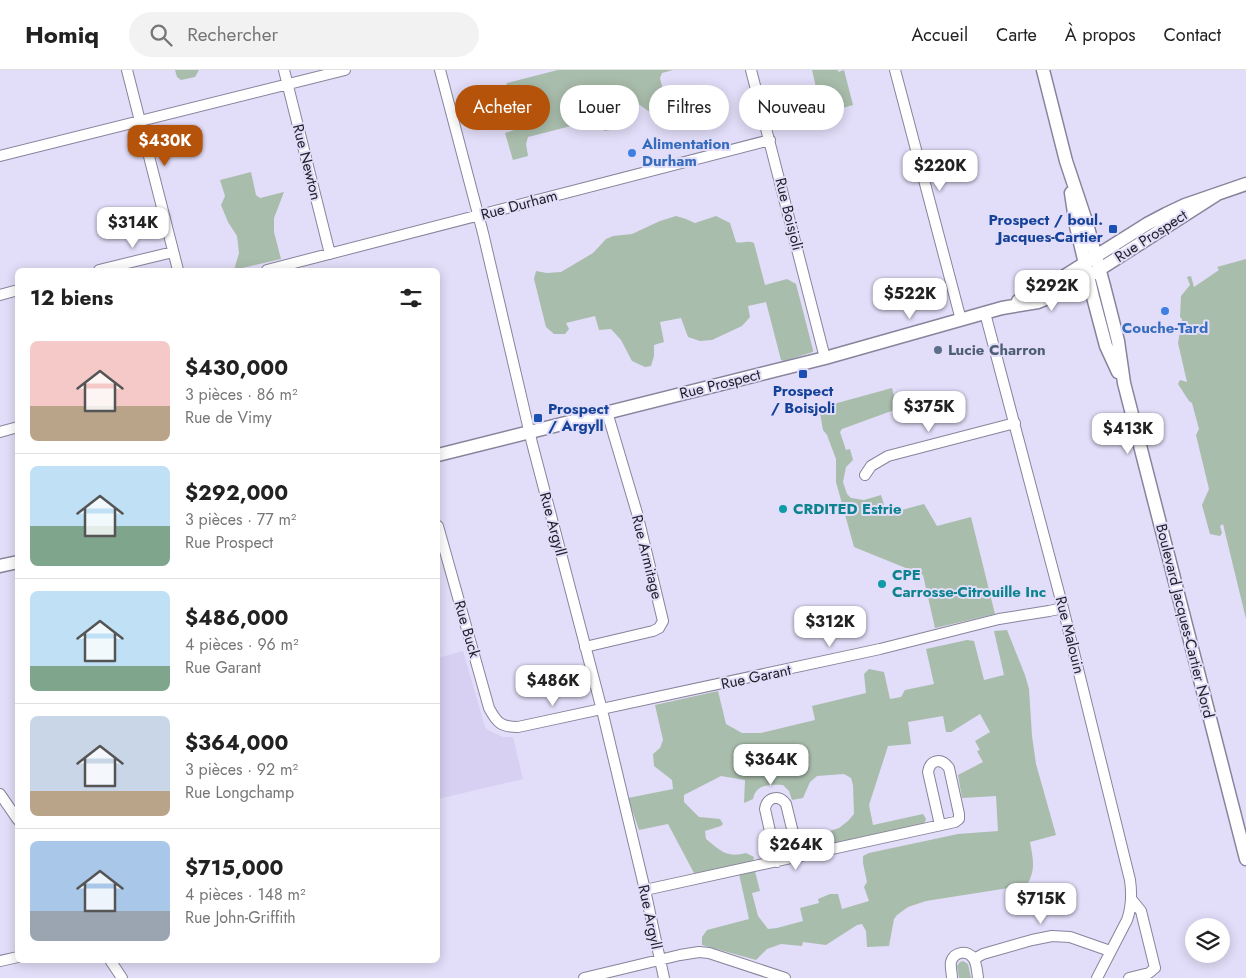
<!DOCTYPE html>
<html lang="fr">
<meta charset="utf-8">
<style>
:root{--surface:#fff;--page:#f2f2f2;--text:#222;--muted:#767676;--line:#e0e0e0;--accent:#b45309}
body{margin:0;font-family:Jost,sans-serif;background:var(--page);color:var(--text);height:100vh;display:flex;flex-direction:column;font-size:19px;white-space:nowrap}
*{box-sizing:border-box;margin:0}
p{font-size:16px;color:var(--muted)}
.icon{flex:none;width:28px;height:28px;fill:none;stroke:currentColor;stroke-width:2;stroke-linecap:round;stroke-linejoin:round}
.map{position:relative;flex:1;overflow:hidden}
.panel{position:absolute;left:15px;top:198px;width:425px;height:695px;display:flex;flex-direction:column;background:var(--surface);border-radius:8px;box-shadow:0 2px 12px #0003}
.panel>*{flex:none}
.hud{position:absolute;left:455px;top:15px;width:475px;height:45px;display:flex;gap:10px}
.controls{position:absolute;left:1185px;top:848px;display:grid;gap:10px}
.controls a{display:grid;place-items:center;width:45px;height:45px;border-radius:50%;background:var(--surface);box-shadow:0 2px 12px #0003;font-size:25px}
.price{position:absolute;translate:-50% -42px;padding:0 11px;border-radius:10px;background:#fff;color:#222;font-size:16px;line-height:32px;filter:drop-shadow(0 1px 2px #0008)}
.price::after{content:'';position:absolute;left:50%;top:30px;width:15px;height:11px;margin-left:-8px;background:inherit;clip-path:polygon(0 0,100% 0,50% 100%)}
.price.selected{background:var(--accent);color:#fff}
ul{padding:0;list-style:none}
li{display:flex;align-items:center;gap:15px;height:125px;padding:0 15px}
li+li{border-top:1px solid var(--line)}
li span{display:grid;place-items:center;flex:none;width:140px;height:100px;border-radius:8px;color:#555}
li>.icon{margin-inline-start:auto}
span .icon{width:60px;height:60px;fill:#fffc;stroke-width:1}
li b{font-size:21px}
h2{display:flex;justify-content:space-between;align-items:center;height:60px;padding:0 15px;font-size:21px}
.pill{padding:0 18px;border-radius:22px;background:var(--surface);box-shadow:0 2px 12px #0003;font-size:18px;line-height:45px}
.pill.selected{background:var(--accent);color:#fff}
header{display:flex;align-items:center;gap:30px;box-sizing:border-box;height:70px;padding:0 25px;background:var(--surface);border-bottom:1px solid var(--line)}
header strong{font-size:24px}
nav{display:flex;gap:28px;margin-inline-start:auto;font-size:18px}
.search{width:350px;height:45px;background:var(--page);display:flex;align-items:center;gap:12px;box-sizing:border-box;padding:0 18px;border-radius:28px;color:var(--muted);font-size:19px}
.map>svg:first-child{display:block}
</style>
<header>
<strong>Homiq</strong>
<div class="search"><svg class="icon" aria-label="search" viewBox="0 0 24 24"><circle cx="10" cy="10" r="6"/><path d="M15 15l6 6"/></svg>Rechercher</div>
<nav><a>Accueil</a><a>Carte</a><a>À propos</a><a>Contact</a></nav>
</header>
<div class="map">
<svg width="1246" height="908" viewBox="0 0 1246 908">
<rect width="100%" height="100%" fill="#e2ddf8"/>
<path fill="#d8d0f2" d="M463,581l22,76 3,3 15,7h10l10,42 -85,20v-141z"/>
<path fill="#a9bdac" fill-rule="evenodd" d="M175,0h24l-4,7 -14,3 -4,-3z
M558,0h115l-11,3 -2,5 10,40 -5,6h-6l-5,-9 -17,-12 -28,7 -2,9 3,11 -5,1 -12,-6 -14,-1 -51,13 -2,7 2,12 -15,4 -8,-27 18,-6 -5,-16 -8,-10 -6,-12 3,-6z
M812,0h26v2l6,-2 9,35 -31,9z
M251,102l5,23 4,3 24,-6 -10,26v14l7,27 -47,11 5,-17 -2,-17 -9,-14 -7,-17 4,-9 -5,-16z
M676,146l10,3 9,4 21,-7 14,7 6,19c7,2 10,-2 18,1l11,42 22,-6 9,5 17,66v2l-29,9 -3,-1 -15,-58 -18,4 2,11 -8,9 -30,14 -12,1 -12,-4 -7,-19 -21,4 4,20 -10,3v11l-3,10 -6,1 -13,-6 -11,-21 -10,-11 -12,1 -4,-14 -29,7 3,6 -4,5h-11l-8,-7 -12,-48 2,-8 11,2 14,-1 32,-19 13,-14 7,-3 19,-2 28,-13z
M1246,189v360l-23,-95 -3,2 2,7 -2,3 -10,-2 -8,-29 7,-16 -13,-54 3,-6 -7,-26 -3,-2 -11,-17 2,-4 7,2 -9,-39 4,-24 -2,-2 1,-21 9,-11 -3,-8 4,-1 3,11 25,-17 -2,-3z
M892,318l5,21 -55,20 -2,3 6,18 4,-1 3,11 -7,7 -3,15 4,12 4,4 13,2 17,-5 6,19 37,-10 13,22 34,-9 24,97 -60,14 -12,-53 -69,-28 -18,-65v-23l-9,-24 -4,-5 -4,-22z
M1007,560l18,45 4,14 3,47 4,28 20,71 -26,7c3,17 6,27 -3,43l-101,16 -18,6 -11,8 -3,4 -5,27 -22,1 -1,-16 -4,-7 -5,1 -31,20 -23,-3 -1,4 -21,-2 -14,5 -11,11 -54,-15v-8l5,-7 42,-11 -12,-54 -42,10 -27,-51 -29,6 -11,-32 45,-9 -1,-9 -18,-14 -1,-12 7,-6 3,-8 -8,-35 63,-14 8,33 16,9h19l54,-13 -3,-14 54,-13 -2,-19 5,-5 15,3 6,27 11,-2 4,-7 29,-6 -8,-35 41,-9 7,1 10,39 20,-5 -10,-44zM980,644l10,18 -15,9 5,9 -3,1 6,11 -25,13 4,23 34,-2 2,35 -40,3 -89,19 -6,3v7l4,19 -3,5 5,14 -27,8 -4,-15h-8l-12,5 1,4 -19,5 3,13 -26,7 -9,1 -10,-13 -6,-23 8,-2 -7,-28 1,-6 -8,-4c-20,5 -25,-2 -40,-14l-1,-8 16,-5 2,-2 -3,-5 -21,-2 -15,-15v-7l37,-19 24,4 -1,23 9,-4c3,-15 17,-15 30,-14l6,6 3,9 11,-2 7,-16 7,-6 27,-2 7,4 2,7 1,29 -6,7 -9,7 -33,11 -2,5v3l3,2 117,-25 2,-5 -3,-5 -50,11 -4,-20 19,-59 23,-2 -3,-22 35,-6 3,16h5z
M963,891l5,3 3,14h-12l-2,-12 3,-4z"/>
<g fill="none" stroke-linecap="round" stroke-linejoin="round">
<g stroke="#89839c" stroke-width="12">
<path id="minor" d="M127,0l51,200
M284,0l46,184
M440,0l43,163 49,210 70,267 43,180 19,88
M751,0l74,288
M895,0l66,250
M0,86l345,-86
M99,200l74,-18
M267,200l503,-130
M0,225l18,-5
M985,243l78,295 67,272c2,14 2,26 -3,40l-30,58
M0,362l18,-5
M865,405l6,-9 17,-10 127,-33
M438,456l51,182c8,15 12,19 29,19l362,-78 119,-30 50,-8 14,-3
M585,577l68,-16 6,-3 4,-7 -26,-108 -30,-101
M0,724l18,26
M777,792l-12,-53c2,-12 14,-15 21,-5l13,53
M645,820l310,-68 4,-3v-5l-10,-46c-8,-11 -19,-8 -21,4l12,53
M974,889l9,-5 49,-14 20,-4 18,1 40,14
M110,890l12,18
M0,891l18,-4
M584,908l96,-23 19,-3 10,1 76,25
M952,908c0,-5 -2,-11 -1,-16 3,-11 17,-12 22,-4 4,5 4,14 5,20
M1129,908l20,-5 6,-5 -14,-57 -9,-11"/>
</g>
<g stroke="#89839c" stroke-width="15">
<path id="tertiary" d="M1043,0l23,91 21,63 17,62 14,55 6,42 122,476
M1071,123l5,33 17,71 13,49 12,26
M1018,231l29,-14 100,-63 19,-10 19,-9 61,-21
M438,385l387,-97 177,-50 36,-6 22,-9 15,-8 141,-90
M0,496l18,-4"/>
</g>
<use href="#minor" stroke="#fff" stroke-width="10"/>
<use href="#tertiary" stroke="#fff" stroke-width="12"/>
</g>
<g fill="#3f7fe0" stroke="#e2ddf8" stroke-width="2">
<circle cx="632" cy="83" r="5"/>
<circle cx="1165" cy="241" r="5"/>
</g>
<g fill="#1a4fb4" stroke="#e2ddf8" stroke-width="2">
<rect x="1108" y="154" width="10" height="10" rx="2.5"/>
<rect x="798" y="299" width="10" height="10" rx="2.5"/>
<rect x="533" y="343" width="10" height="10" rx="2.5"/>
</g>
<circle fill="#5c6f8a" stroke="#e2ddf8" stroke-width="2" cx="938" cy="280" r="5"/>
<g fill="#0f9aa8" stroke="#e2ddf8" stroke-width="2">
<circle cx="783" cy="439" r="5"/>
<circle cx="882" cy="514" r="5"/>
</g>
<g text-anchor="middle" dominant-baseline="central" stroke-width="4" stroke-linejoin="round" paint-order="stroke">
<g font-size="15" font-weight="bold" fill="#366cbe" stroke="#e2ddf8" text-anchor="start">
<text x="642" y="74">Alimentation<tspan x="642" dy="17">Durham</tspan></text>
<text x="1165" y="258" text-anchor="middle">Couche-Tard</text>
</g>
<g font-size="15" fill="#23202a" stroke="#e2ddf8">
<text transform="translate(307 92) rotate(76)">Rue Newton</text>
<text transform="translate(519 135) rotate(-15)">Rue Durham</text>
<text transform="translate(789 144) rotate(76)">Rue Boisjoli</text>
<text transform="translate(1151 166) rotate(-33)">Rue Prospect</text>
<text transform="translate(720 314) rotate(-14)">Rue Prospect</text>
<text transform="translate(553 454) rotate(75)">Rue Argyll</text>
<text transform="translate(647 487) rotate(76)">Rue Armitage</text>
<text transform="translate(1185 551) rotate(76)">Boulevard Jacques-Cartier Nord</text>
<text transform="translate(467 559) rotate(74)">Rue Buck</text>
<text transform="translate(1070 565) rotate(76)">Rue Malouin</text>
<text transform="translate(756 607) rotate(-12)">Rue Garant</text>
<text transform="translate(650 847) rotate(78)">Rue Argyll</text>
</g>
<g font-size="15" font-weight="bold" fill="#164399" stroke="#e2ddf8" text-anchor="end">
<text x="1103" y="150">Prospect / boul.<tspan x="1103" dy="17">Jacques-Cartier</tspan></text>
<text x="803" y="321" text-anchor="middle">Prospect<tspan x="803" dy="17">/ Boisjoli</tspan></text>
<text x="548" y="339" text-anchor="start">Prospect<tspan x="548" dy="17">/ Argyll</tspan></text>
</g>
<g font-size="15" font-weight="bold" fill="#4e5e75" stroke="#e2ddf8" text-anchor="start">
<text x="948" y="280">Lucie Charron</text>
</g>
<g font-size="15" font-weight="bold" fill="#0d838f" stroke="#e2ddf8" text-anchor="start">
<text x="793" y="439">CRDITED Estrie</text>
<text x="892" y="505">CPE<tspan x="892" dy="17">Carrosse-Citrouille Inc</tspan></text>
</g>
</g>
</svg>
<div class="controls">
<a><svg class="icon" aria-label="layers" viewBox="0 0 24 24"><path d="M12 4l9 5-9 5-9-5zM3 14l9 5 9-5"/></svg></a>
</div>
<b class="price selected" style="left:165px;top:97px">$430K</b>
<b class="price" style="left:940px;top:122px">$220K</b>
<b class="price" style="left:133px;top:179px">$314K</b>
<b class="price" style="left:1052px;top:242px">$292K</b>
<b class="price" style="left:910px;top:250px">$522K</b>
<b class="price" style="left:929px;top:363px">$375K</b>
<b class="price" style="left:1128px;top:385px">$413K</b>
<b class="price" style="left:830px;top:578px">$312K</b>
<b class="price" style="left:553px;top:637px">$486K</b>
<b class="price" style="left:771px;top:716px">$364K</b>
<b class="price" style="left:796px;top:801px">$264K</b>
<b class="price" style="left:1041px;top:855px">$715K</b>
<div class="hud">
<a class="pill selected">Acheter</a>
<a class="pill">Louer</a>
<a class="pill">Filtres</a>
<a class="pill">Nouveau</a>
</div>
<section class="panel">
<h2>12 biens<svg class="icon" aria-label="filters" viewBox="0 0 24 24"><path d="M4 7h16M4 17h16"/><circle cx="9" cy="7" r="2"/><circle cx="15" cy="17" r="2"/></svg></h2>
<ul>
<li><span style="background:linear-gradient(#f6c9c9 65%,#b9a48a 0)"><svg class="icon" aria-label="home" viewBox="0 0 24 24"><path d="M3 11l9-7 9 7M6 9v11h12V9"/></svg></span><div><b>$430,000</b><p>3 pièces · 86 m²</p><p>Rue de Vimy</p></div></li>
<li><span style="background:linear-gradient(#bfe0f5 60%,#7fa58c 0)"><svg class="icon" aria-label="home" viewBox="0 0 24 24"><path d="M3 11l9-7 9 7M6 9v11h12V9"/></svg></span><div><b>$292,000</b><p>3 pièces · 77 m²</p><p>Rue Prospect</p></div></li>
<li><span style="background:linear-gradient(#bfe0f5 75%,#7fa58c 0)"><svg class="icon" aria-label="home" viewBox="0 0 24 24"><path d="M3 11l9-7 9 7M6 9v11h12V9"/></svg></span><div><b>$486,000</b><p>4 pièces · 96 m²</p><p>Rue Garant</p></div></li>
<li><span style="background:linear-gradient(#c9d6e8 75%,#b9a48a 0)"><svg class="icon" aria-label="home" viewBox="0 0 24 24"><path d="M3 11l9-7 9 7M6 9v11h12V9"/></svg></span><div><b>$364,000</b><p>3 pièces · 92 m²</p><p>Rue Longchamp</p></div></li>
<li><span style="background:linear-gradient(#a9c7e8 70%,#9aa5b1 0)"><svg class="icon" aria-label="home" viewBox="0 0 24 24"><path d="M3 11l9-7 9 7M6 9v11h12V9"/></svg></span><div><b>$715,000</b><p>4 pièces · 148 m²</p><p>Rue John-Griffith</p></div></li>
</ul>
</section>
</div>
